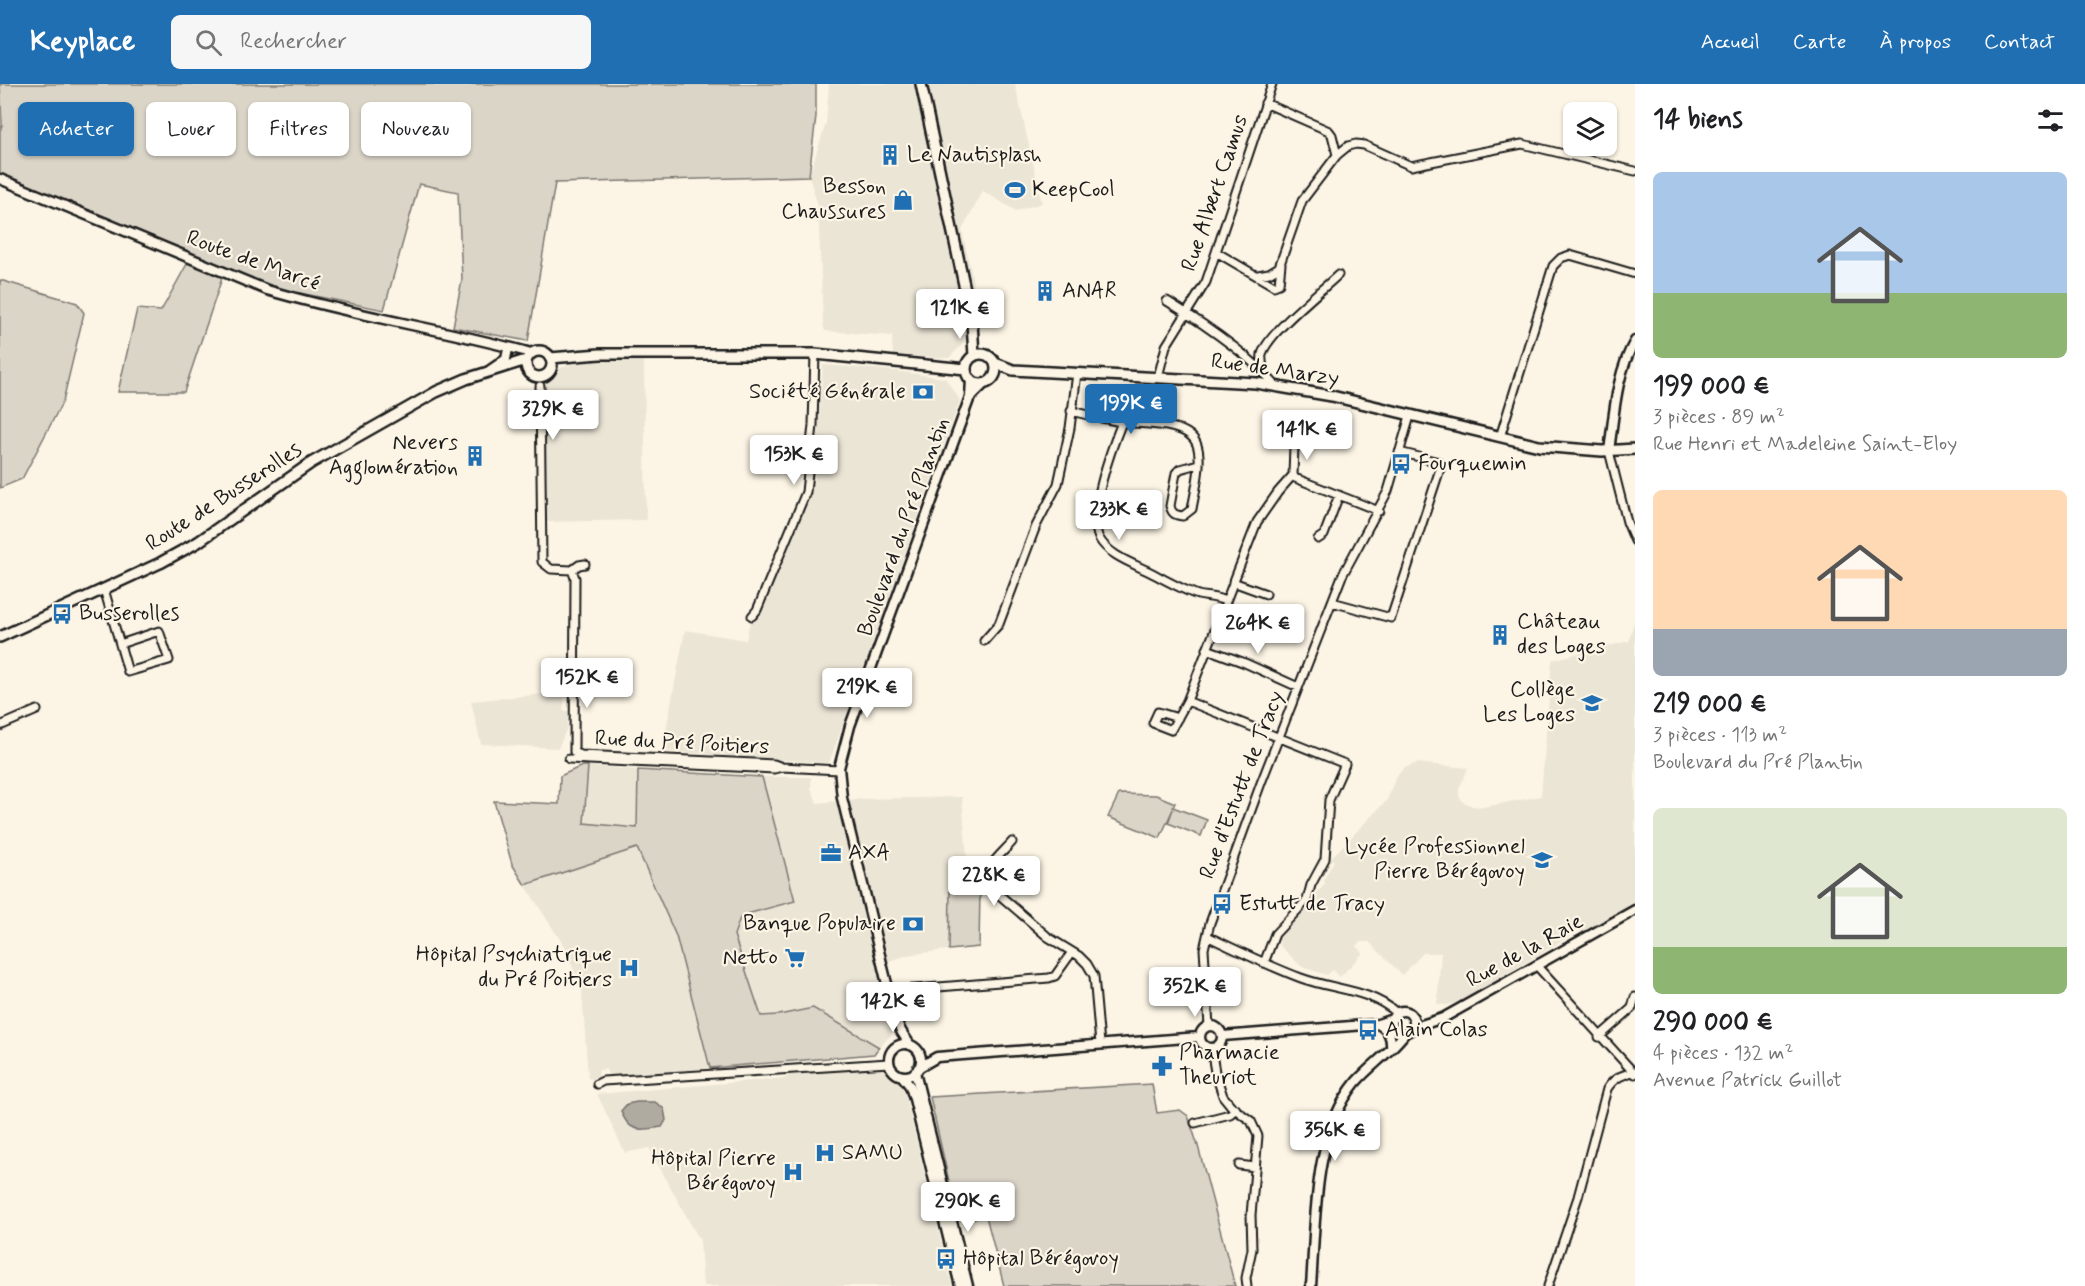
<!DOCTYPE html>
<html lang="fr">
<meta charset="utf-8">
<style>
:root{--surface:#fff;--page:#f6f6f6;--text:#202124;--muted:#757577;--accent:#1f6fb2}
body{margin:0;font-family:Mynerve,sans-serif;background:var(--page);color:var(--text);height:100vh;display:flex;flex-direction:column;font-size:22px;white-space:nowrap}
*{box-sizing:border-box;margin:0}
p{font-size:20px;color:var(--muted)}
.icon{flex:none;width:33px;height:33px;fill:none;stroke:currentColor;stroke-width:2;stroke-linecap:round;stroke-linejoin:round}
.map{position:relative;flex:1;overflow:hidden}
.sheet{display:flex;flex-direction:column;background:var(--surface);width:450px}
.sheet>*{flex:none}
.banner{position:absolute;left:18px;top:18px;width:570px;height:54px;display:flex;gap:12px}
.fabs{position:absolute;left:1563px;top:18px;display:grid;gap:12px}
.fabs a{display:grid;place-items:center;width:54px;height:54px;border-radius:9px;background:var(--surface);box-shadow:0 2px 4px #0004;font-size:30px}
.price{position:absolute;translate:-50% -51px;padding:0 14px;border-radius:6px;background:#fff;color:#222;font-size:20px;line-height:39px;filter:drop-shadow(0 2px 3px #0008)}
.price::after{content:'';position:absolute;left:50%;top:36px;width:18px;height:14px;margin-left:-9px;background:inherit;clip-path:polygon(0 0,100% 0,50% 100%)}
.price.selected{background:var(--accent);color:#fff}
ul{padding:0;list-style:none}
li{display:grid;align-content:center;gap:12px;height:318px;padding:0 18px}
li span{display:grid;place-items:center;height:186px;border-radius:9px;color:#555}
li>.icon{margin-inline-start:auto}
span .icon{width:108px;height:108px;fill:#fffc;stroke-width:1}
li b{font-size:26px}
h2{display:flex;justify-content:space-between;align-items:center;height:72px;padding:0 18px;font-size:26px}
.tag{padding:0 21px;border-radius:9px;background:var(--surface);box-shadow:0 2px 4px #0004;font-size:21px;line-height:54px}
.tag.selected{background:var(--accent);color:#fff}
header{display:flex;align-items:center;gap:36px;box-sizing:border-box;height:84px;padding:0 30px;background:var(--accent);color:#fff}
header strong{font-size:28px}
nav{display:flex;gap:33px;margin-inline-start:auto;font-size:21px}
.search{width:420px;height:54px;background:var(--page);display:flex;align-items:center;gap:15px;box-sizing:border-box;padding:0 21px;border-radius:9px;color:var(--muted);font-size:22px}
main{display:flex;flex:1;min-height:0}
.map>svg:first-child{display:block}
</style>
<header>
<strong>Keyplace</strong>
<div class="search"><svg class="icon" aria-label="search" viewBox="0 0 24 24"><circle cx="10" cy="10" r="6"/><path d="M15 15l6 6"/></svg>Rechercher</div>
<nav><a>Accueil</a><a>Carte</a><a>À propos</a><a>Contact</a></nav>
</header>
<main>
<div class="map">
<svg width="1635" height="1202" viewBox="0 0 1635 1202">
<rect width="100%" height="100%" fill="#fcf5e5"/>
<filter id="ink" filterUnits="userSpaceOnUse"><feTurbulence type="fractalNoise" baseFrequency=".0167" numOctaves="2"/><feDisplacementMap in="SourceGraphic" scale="12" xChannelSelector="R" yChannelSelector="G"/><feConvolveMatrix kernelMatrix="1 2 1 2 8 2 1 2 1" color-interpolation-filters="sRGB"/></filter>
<g filter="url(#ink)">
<path fill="#ebe5d6" d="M829,0h186l27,119 -26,8 -33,-20 -21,39 20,94 -33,34 -56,-3 -1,-19 -67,-5 -2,-8 -5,-117 -9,-30 17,-53z
M590,275l54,1 2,160 -101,2 -2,-136 4,-8 13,-10z
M823,281l64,5 58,8 15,22 -131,363 -167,-12 23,-121 61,10 3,-15 16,-23 22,-57 28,-65z
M1635,534v287l-53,28 -8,-8 -4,2 3,7 -113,68 -14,3 -9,-1 4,-51h-18l-21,22 -33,-33h-9l-4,4 7,7 -23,24 -7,-7 -6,5 -25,-8 -22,-21 -1,-8 27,-29 -1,-2 20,-23 -1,-5 10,-18 -3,-3 56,-58 9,-23 8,-9 13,-5 51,5 -9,21v7l3,5 10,5 11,1 58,-11 11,-136 77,-19z
M565,608l-2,19h5l-1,17 -9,20 -77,-4 -10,-43z
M588,682l50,4 -1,58 -54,-4z
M762,693h49v11l6,15 41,-4 104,-2 6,73 -18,19 -1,61 -37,4 -30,9 13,54 -3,17 -13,13 -66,-39 -34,7 -18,2 -27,-82 6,-17 7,-4 48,-13z
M637,764l39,88 34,132 -101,9 -3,-8 -7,1 -1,7 -6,2 -4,-1 -6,-87 -18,-45 -39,-61z
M883,983l20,19 49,200h-249l-3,-45 -28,-51 -23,-42 -24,5 -28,-59 189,-16 2,-3z"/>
<path fill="#dbd5c8" stroke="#7c7872" stroke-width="1.5" d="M0,0h816v32l-7,60 -254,7 -27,158 -75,-14 9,-48 -4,-87 -39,-8 -35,126 -99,-20 -60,-21 -41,123h-66l19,-83 24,2 32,-58 -193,-79v-43l2,-6z
M0,196l77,23 7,10 -21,88 -41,78 -22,9z
M582,682h6l-4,57 53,5 1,-58 124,7 33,124 -48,13 -7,4 -6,17 27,81 18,-1 34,-7 66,39 -5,7 -164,14 -34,-132 -39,-88 -112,37 -13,-21 -18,-63 65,3 1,-28z
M1119,710l37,1 19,8 -2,4 34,13 -6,16 -33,-13 5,-14 -13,29 -52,-21z
M968,786l2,2c0,10 1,13 10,17l-1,58 -30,3 1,-61z
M1152,1000l5,29 23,-3 8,6 10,30 37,140h-231l-18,-70 -16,4 -13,-3 -27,-120z"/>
<path fill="#b0aba1" stroke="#75726c" stroke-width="1.5" d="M637,1018h18l9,7 2,11 -4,7c-21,3 -33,7 -41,-16l6,-7z"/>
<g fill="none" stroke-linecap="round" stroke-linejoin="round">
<g stroke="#1c1c1c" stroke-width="11">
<path id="minor" d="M1265,19l64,28 3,4 5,20
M1216,168l58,34 5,-2 2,-20
M1258,191l11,-2 10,-6 23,-66 35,-46 11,-9 8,-2 8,1 47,21 111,-22 113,27
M1167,217c34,21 84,55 109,85
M1264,289c-1,-6 -3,-13 -2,-19 7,-22 58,-62 76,-79
M1158,293l8,-31 40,-64 66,-198
M540,302l2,176 9,7 21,1 3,8 -1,174 7,3 193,9 8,3
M1071,327c17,4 33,8 50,11 20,3 68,-1 76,23 6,17 -2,46 -5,64l-9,7c-8,-1 -11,-2 -13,-10l6,-33 4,-4 18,-5
M1122,338c-10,25 -35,92 -23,116 9,17 33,25 49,33 16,8 33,18 50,24 9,2 19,2 27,6
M1500,353l53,-171 8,-8 9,-3 65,19
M1609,367l18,71 8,19
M1293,391l1,-29
M1318,455l6,-4 15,-40
M572,486l7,-5 6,-1
M1233,498l33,12
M104,505l24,83 41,-12 -10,-29 -39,13
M1332,518l59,16 49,-149 -1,-7 -40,-10
M752,532l5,-6 49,-118 7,-67 2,-71
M984,557l15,-17 37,-98 22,-42 12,-56 7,-55
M1207,565l38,14 53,24
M1187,617l158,63 -16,36 -4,59 -14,26 -4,15 -32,34 -11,29
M1178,634l-20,-6 -5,11 18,7 16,-29 70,-179 21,-30 15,-17 2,3 84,33
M0,642l37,-16
M569,675l205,10 8,-2 57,3
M1012,758c-10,12 -30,26 -24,43l60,52 31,19 8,8 7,12 6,68
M1207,852c31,15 62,30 94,42 33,12 69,11 96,35
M1536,881l99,109
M889,907l160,-13 6,-2 17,-24
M1209,942l-5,-77 6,-26 51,-140 81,-207 46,-85 22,-75
M1599,953l33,-29 3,-11
M1211,964l4,24 8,24 9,11 19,14 7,15 -7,79 1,34 -6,29 1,8
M597,1000l6,-3 286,-18
M1195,1039l35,-9 6,-5
M1239,1081l16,2
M1548,1202l30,-89 29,-108c7,-12 16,-14 28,-18"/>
</g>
<g stroke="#1c1c1c" stroke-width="13">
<path id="tertiary" d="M0,95l267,111c87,26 177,39 264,63
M490,286l16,-11 2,-10
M971,313l13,-13
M1609,367c5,-35 7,-78 26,-110
M1392 938a11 11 0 1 1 22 0a11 11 0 1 1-22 0Z
M1378,940c10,6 14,12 13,24
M1200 953a11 11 0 1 1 22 0a11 11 0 1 1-22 0Z
M1412,944l31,-10 192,-108
M1222,952l156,-12 14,-5
M889 976a16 16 0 1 1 32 0a16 16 0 1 1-32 0Z
M910,961l-9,-14 -6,-14 -53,-219 -3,-30 11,-42 120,-329 1,-18
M918,984l19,-11 262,-20
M915,988l53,214
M902,992l8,10 4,13 46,187
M1311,1202c5,-66 1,-150 45,-204 15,-17 36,-31 49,-49"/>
</g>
<g stroke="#1c1c1c" stroke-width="14">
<path id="secondary" d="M921,0l51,238 2,34
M526 280a13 13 0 1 1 26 0a13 13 0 1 1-26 0Z
M966 285a15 15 0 1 1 30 0a15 15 0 1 1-30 0Z
M550,274l50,-4h215l151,15
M995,279l18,7 243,13 76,13 207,50 63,5 33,-2
M0,553l160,-74 38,-21 113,-79 125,-71 30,-13 60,-19"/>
</g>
<use href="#minor" stroke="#fcf5e5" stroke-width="7"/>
<use href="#tertiary" stroke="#fcf5e5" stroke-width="8"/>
<use href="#secondary" stroke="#fcf5e5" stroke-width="9"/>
</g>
</g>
<defs>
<g id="building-bare" transform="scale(1.62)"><path d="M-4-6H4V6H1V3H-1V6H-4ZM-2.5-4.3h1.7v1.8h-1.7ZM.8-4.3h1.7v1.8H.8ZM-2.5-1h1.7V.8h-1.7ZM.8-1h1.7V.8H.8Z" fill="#1f6fb2" stroke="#fcf5e5" stroke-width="2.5" paint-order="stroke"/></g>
<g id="stadium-bare" transform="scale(1.62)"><path d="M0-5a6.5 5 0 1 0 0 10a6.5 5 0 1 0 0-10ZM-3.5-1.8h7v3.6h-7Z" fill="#1f6fb2" stroke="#fcf5e5" stroke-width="2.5" paint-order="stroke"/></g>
<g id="shop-bare" transform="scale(1.62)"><path d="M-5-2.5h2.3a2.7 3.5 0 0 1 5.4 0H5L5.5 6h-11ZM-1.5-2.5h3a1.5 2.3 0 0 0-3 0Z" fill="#1f6fb2" stroke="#fcf5e5" stroke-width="2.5" paint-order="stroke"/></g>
<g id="bank-bare" transform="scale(1.62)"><path d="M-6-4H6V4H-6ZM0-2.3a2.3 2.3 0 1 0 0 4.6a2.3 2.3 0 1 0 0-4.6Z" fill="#1f6fb2" stroke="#fcf5e5" stroke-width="2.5" paint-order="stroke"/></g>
<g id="bus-bare" transform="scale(1.62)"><path d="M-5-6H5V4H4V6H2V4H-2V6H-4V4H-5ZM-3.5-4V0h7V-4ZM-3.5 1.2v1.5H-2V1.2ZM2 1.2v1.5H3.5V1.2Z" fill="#1f6fb2" stroke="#fcf5e5" stroke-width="2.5" paint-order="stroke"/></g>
<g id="school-bare" transform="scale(1.62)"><path d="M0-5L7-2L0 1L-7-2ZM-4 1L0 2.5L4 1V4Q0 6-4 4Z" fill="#1f6fb2" stroke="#fcf5e5" stroke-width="2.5" paint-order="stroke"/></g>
<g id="office-bare" transform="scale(1.62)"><path d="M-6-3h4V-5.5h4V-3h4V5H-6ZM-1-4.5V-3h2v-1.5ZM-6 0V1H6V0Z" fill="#1f6fb2" stroke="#fcf5e5" stroke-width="2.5" paint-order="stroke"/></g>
<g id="supermarket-bare" transform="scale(1.62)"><path d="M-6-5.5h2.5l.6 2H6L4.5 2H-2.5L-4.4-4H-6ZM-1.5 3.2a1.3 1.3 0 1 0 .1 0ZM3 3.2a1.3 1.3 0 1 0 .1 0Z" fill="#1f6fb2" stroke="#fcf5e5" stroke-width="2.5" paint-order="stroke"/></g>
<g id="hospital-bare" transform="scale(1.62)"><path d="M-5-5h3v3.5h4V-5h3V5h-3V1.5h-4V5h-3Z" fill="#1f6fb2" stroke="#fcf5e5" stroke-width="2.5" paint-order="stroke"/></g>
<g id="pharmacy-bare" transform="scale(1.62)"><path d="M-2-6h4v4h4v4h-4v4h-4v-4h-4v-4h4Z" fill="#1f6fb2" stroke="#fcf5e5" stroke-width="2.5" paint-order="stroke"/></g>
</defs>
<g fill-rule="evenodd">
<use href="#building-bare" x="890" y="71"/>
<use href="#stadium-bare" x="1015" y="106"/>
<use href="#shop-bare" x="903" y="116"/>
<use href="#building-bare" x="1045" y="207"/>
<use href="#bank-bare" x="923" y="308"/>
<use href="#building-bare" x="475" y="372"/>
<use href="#bus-bare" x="1401" y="380"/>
<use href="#bus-bare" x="62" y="530"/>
<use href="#building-bare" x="1500" y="551"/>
<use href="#school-bare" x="1592" y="619"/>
<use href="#office-bare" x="831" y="769"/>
<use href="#school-bare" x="1542" y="776"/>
<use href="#bus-bare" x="1222" y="820"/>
<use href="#bank-bare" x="913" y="840"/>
<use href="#supermarket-bare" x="795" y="874"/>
<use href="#hospital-bare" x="629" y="884"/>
<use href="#bus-bare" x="1368" y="946"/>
<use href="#pharmacy-bare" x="1162" y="982"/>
<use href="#hospital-bare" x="825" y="1069"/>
<use href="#hospital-bare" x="793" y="1088"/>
<use href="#bus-bare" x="946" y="1175"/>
</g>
<g text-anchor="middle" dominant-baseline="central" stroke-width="4.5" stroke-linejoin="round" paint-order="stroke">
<g font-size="22" fill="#1c1c1c" stroke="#fcf5e5" text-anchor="start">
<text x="907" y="71">Le Nautisplash</text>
<text x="886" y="103" text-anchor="end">Besson<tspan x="886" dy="25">Chaussures</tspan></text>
<text x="1032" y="106">KeepCool</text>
<text x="1062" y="207">ANAR</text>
<text x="906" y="308" text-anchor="end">Société Générale</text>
<text x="458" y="359" text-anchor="end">Nevers<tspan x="458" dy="25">Agglomération</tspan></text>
<text x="1418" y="380">Fourquemin</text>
<text x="79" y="530">Busserolles</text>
<text x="1517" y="538">Château<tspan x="1517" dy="25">des Loges</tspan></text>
<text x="1575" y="606" text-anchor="end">Collège<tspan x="1575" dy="25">Les Loges</tspan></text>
<text x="1525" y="763" text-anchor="end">Lycée Professionnel<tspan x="1525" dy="25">Pierre Bérégovoy</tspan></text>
<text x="848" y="769">AXA</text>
<text x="1239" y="820">Estutt de Tracy</text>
<text x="896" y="840" text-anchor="end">Banque Populaire</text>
<text x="612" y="871" text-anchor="end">Hôpital Psychiatrique<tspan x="612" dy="25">du Pré Poitiers</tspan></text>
<text x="778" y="874" text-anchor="end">Netto</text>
<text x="1385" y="946">Alain Colas</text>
<text x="1179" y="969">Pharmacie<tspan x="1179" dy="25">Theuriot</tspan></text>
<text x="842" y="1069">SAMU</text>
<text x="776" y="1075" text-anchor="end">Hôpital Pierre<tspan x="776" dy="25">Bérégovoy</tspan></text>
<text x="963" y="1175">Hôpital Bérégovoy</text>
</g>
<g font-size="22" fill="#1c1c1c" stroke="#fcf5e5">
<text transform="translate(1215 109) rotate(-71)">Rue Albert Camus</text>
<text transform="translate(253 177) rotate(20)">Route de Marcé</text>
<text transform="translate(1275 286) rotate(8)">Rue de Marzy</text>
<text transform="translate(224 413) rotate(-33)">Route de Busserolles</text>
<text transform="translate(904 443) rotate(-70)">Boulevard du Pré Plantin</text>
<text transform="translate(682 659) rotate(3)">Rue du Pré Poitiers</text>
<text transform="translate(1242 701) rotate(-69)">Rue d'Estutt de Tracy</text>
<text transform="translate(1525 867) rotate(-29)">Rue de la Raie</text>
</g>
</g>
</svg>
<div class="fabs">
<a><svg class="icon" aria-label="layers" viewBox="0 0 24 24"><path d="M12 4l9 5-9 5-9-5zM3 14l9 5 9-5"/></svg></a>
</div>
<b class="price" style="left:960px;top:256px">121K €</b>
<b class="price selected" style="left:1131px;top:351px">199K €</b>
<b class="price" style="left:553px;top:357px">329K €</b>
<b class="price" style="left:1307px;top:377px">141K €</b>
<b class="price" style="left:794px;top:402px">153K €</b>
<b class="price" style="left:1119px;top:457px">233K €</b>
<b class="price" style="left:1258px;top:571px">264K €</b>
<b class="price" style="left:587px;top:625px">152K €</b>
<b class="price" style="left:867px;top:635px">219K €</b>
<b class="price" style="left:994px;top:823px">228K €</b>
<b class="price" style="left:1195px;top:934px">352K €</b>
<b class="price" style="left:893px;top:949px">142K €</b>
<b class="price" style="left:1335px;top:1078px">356K €</b>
<b class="price" style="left:968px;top:1149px">290K €</b>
<div class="banner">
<a class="tag selected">Acheter</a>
<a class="tag">Louer</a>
<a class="tag">Filtres</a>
<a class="tag">Nouveau</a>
</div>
</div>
<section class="sheet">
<h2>14 biens<svg class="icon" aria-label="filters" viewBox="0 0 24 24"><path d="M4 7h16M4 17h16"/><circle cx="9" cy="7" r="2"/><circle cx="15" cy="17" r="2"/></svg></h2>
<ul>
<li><span style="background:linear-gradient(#a9c7e8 65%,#8fb573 0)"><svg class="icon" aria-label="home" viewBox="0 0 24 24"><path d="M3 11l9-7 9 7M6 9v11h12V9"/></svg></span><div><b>199 000 €</b><p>3 pièces · 89 m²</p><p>Rue Henri et Madeleine Saint-Eloy</p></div></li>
<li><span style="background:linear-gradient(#ffd9b3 75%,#9aa5b1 0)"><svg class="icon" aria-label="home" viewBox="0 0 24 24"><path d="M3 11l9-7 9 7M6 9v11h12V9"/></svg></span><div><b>219 000 €</b><p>3 pièces · 113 m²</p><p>Boulevard du Pré Plantin</p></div></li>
<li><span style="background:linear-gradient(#dfe7d0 75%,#8fb573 0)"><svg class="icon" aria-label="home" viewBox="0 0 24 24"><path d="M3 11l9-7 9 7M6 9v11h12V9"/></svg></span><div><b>290 000 €</b><p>4 pièces · 132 m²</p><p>Avenue Patrick Guillot</p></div></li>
</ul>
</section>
</main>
